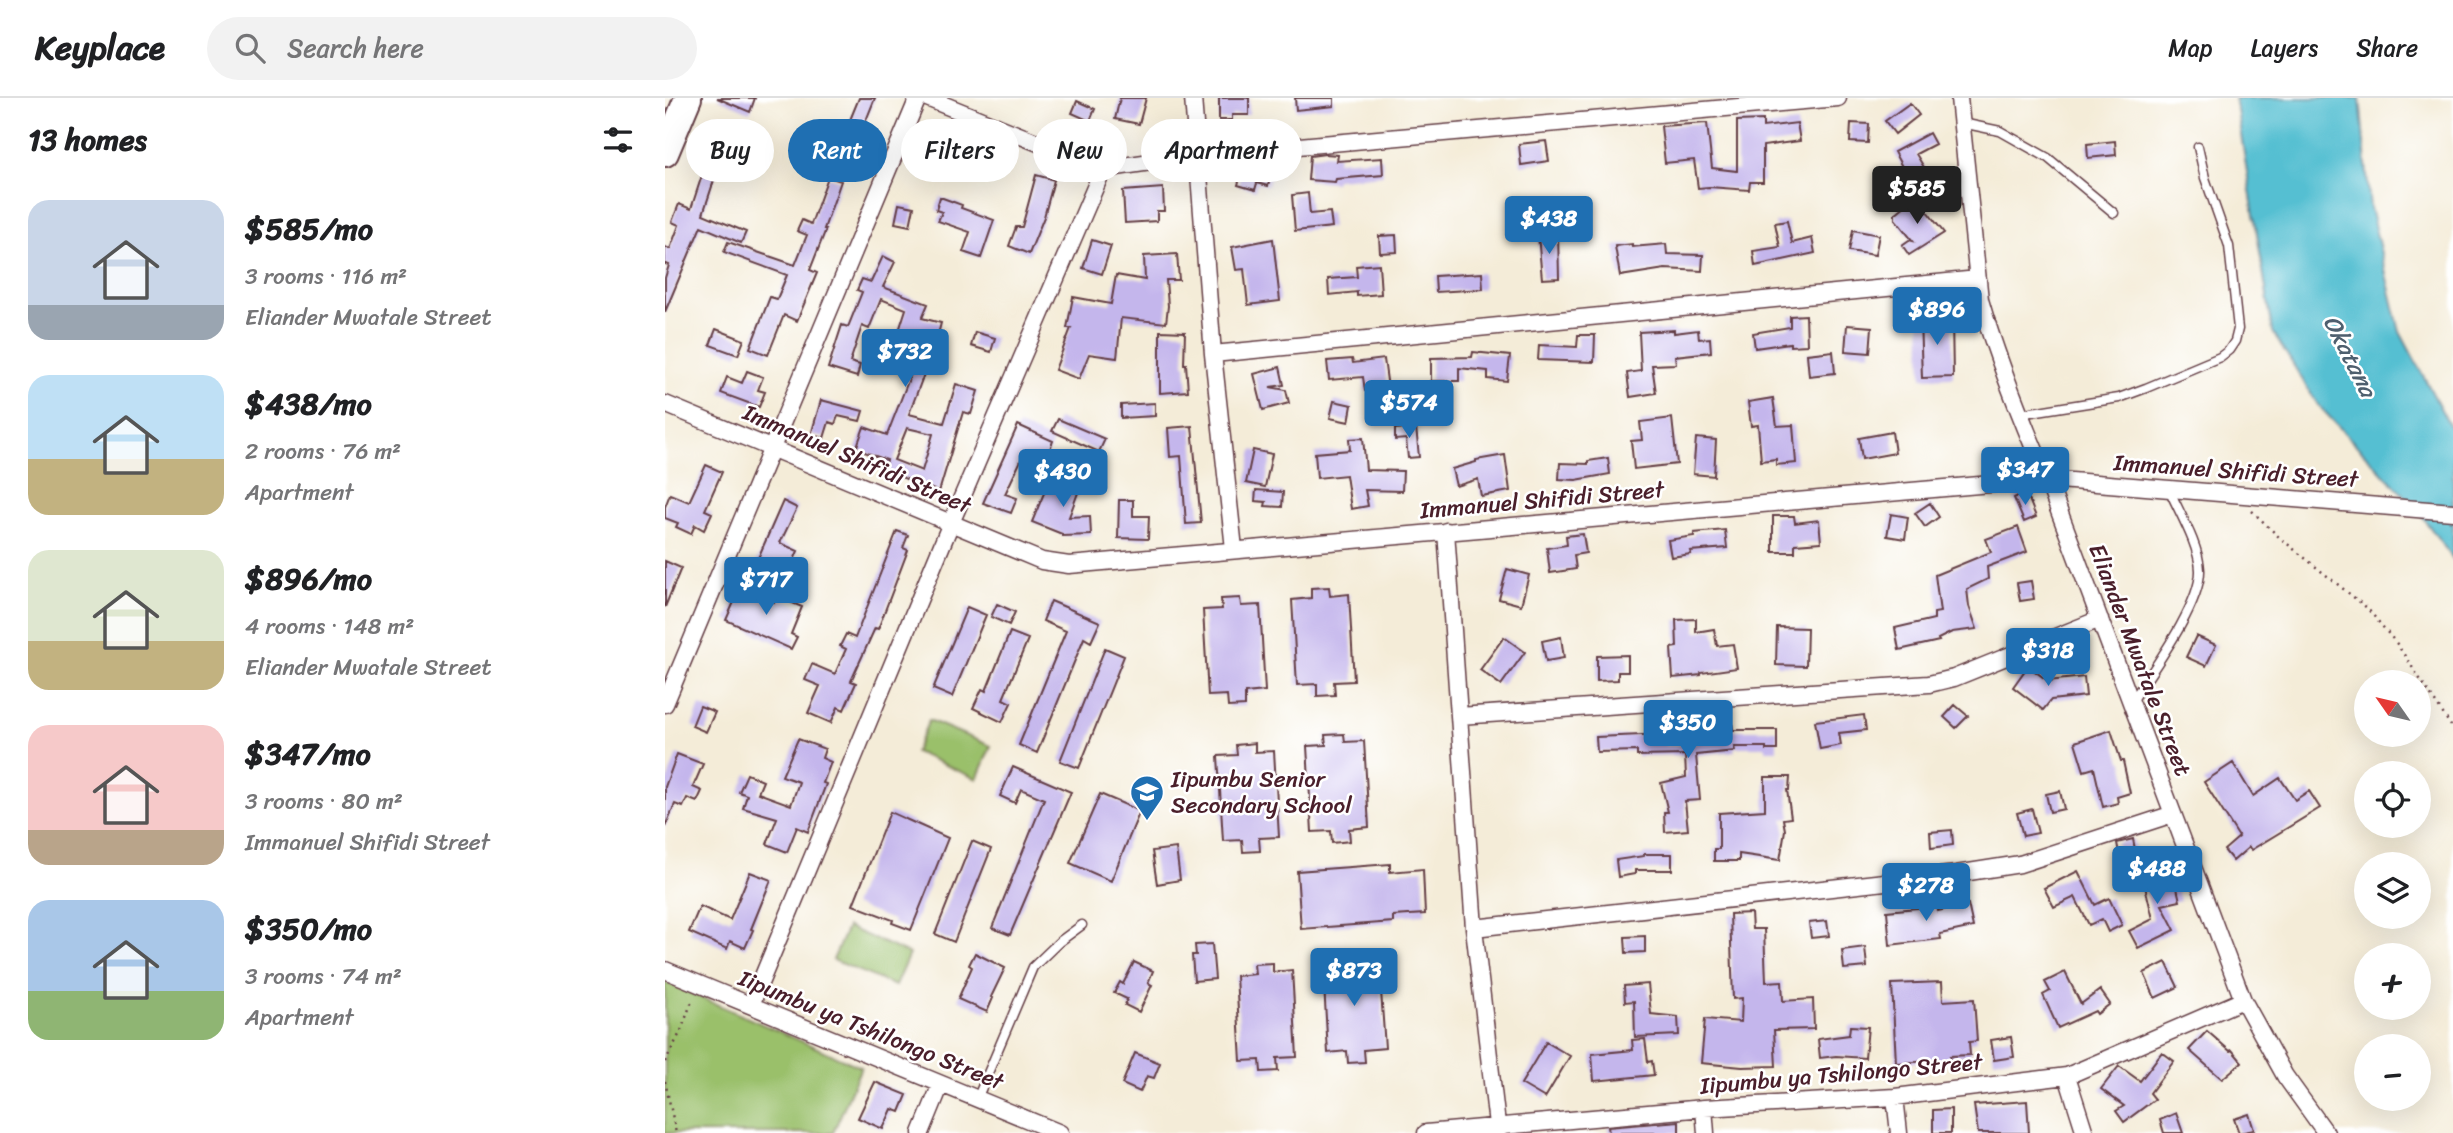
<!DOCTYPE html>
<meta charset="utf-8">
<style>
:root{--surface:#fff;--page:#f2f2f2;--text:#202124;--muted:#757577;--line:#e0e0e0;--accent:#1f6fb2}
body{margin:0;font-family:Sriracha,sans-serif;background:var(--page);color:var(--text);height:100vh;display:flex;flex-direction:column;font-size:26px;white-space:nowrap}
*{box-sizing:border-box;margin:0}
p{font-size:23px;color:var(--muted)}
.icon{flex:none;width:38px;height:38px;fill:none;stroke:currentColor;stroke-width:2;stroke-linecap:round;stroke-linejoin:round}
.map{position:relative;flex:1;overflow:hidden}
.drawer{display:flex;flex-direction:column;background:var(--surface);width:665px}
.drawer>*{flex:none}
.guide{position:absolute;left:21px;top:21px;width:665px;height:63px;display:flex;gap:14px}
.needle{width:46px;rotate:304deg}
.tools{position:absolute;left:1689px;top:572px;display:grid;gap:14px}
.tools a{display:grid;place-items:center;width:77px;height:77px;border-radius:50%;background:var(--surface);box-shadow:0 7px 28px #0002;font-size:35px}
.price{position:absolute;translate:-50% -60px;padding:0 16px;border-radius:7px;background:var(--accent);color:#fff;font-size:23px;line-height:46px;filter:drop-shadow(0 2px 4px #0008)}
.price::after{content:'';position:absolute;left:50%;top:42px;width:21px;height:16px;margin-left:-10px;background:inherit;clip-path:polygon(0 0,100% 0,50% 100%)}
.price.active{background:#222;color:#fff}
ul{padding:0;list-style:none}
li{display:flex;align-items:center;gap:21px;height:175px;padding:0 28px}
li span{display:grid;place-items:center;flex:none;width:196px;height:140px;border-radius:21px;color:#555}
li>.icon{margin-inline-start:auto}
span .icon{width:84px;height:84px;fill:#fffc;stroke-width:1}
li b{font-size:30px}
h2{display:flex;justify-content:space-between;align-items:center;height:84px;padding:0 28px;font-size:30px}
.chip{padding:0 24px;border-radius:32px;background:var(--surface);box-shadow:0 7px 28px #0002;font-size:24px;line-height:63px}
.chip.active{background:var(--accent);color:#fff}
header{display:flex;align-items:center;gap:42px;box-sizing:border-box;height:98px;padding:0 35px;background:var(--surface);border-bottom:2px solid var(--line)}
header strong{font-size:33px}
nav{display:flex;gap:38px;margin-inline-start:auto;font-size:24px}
.search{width:490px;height:63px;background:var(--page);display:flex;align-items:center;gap:18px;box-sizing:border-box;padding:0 24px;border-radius:38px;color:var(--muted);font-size:26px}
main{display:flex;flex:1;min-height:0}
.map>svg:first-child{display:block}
</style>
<header>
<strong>Keyplace</strong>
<div class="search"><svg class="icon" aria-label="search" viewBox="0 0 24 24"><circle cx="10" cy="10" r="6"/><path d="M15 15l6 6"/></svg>Search here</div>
<nav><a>Map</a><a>Layers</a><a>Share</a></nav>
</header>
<main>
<section class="drawer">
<h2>13 homes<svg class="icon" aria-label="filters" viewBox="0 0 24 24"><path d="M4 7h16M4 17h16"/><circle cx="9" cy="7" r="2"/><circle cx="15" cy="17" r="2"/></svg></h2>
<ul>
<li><span style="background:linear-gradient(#c9d6e8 75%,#9aa5b1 0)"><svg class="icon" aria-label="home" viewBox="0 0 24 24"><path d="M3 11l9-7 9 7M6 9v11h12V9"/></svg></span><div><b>$585/mo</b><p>3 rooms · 116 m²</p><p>Eliander Mwatale Street</p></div></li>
<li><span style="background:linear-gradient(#bfe0f5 60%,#c2b280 0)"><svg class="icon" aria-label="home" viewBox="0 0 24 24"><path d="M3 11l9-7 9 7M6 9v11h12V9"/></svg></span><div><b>$438/mo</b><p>2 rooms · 76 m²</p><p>Apartment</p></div></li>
<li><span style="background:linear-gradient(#dfe7d0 65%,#c2b280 0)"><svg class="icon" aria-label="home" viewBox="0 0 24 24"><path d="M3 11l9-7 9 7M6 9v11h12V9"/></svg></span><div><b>$896/mo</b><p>4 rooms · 148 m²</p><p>Eliander Mwatale Street</p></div></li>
<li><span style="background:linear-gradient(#f6c9c9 75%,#b9a48a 0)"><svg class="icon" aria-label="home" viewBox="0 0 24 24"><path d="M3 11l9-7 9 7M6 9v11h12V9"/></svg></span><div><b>$347/mo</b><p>3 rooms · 80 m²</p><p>Immanuel Shifidi Street</p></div></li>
<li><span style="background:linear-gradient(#a9c7e8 65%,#8fb573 0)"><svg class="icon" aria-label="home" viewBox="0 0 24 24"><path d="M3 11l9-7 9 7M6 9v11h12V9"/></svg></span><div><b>$350/mo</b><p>3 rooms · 74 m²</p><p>Apartment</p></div></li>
</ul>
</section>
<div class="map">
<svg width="1788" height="1035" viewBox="0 0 1788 1035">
<rect width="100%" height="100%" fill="#fff"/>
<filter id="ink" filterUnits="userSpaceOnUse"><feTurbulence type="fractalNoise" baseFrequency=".0143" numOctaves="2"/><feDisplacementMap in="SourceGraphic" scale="14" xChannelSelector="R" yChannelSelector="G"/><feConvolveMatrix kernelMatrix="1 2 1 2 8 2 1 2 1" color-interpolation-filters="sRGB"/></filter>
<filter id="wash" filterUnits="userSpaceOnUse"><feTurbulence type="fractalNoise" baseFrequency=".00686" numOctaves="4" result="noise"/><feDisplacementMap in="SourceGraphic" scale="28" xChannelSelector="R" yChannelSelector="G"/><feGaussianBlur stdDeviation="1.57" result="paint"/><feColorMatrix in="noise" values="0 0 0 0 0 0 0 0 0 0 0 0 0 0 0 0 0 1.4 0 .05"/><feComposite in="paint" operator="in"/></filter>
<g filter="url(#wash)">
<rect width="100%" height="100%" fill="#f4ecd8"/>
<path fill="#9ac06b" stroke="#72704b" stroke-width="2" d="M264,622l62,26 -14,33 -62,-27z
M182,829l62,27 -14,32 -62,-26z
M0,884l196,85 -28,66h-168z"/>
<path fill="#55bfd2" stroke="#506f7e" stroke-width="2" d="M1570,0h125l10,110 30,124 53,100v127l-37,-51 -98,-103 -45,-73z"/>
<g id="blocks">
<path fill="#c4b6ec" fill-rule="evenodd" d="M52,0h38l-5,14z
M194,0h16l-18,45 -14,-6z
M455,0h26l-7,26 -24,-5z
M554,0h30v17h-17v5h-13z
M630,0h39v8l-38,4z
M412,3l18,8 -5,12 -18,-8z
M1245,5l9,12 -24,19 -10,-13z
M1098,22v7l34,-4 3,18 -37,5v36h-13l-1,8 -40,-3 -11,1 -4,-28 -29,3 -4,-37 46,-3 5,45 25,3v-50z
M1186,25l18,1 -1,19 -18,-1z
M58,28l23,8 -7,14 -7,-3 -11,24 -3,-1 -15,46 43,18 -5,11 -40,-17 -36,86v-34l4,-13 -4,-1v-17l5,2 9,-24 -7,-3 7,-18 12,5 15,-46 -6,-3 9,-19 6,3z
M1264,35l6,11 -19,10 15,25 -19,12 -8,-14 3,-1 -13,-24z
M288,41l26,10 -9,22 -25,-10z
M881,43l3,20 -28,4 -2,-21z
M1450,43l1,14 -28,3 -1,-14z
M255,51l16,4 -4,17 -16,-5z
M660,56l13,1 -1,6 45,-3 1,17 -47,4 -1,3 -27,-2 2,-24z
M578,69l28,8 -3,11 -11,-3 -2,7 -17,-5z
M371,77l18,5 -10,37 -15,37 -20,-8 7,-19h6z
M163,79l13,4 -17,48h2l-16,41 7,3 -20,48 -13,-6 -16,40 -18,-7 20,-51 7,2 10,-24 -63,-23 4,-10 67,23 12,-30 -10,-4 5,-11 9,4z
M498,90l1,23h-7v10l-32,2 -2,-32z
M643,95l2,21 20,-2 2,15 -37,4 -3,-36z
M275,99l22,8 -1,3 33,12 -13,38 -18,-6 7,-20 -32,-11 4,-9 -6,-2z
M1251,99l28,36 -35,22 -7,-10 7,-5 4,1 -18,-22v-5z
M234,106l15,3 -4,19 -15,-3z
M1122,123l5,22 20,-5 3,15 -60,13 -2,-15 27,-4 -5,-24z
M1188,132l26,5 -4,20 -26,-4z
M893,135l1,45 -17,1 -4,-44z
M731,137l1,17 -17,1 -1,-17z
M608,141l7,62 -32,4 -4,-36 -8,1 -4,-23z
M427,142l19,6 -9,28 -19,-6z
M967,146v3l34,-3 1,10 36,1 -1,16 -37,-2 -45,7 -5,-30z
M512,156l2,26h-13l2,26 -2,17 -45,-5 -4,40 -28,-4 -10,25 -24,-9 16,-42h-4l6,-31 38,7 5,-29 29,5 -1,-24z
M218,158l12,6 -12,25 45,17 -6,14 19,5 -5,19 7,3 -5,15 -8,-2 -21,56 35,9 12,-39 22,7 -7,23 -8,-2 -24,80 -56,-22 4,-10 -31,-11 8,-22 23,8 34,-87 -25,-8 10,-31 -25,-10 -12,30 -7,-3 -12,36 10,3 -3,12 -29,-9 14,-43 6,2 14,-35 -5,-2 5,-11 9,3zM242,330l26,6 -11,37 -28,-11z
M714,166l2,30 -24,2v-4l-28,3 -1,-16 29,-2 -1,-11z
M817,175l1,16 -47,3 -1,-16z
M1141,217l1,30 -17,1v-3l-35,5 -2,-15 37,-6v-11z
M1287,219l1,60 -31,1 -2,-60z
M1182,227l25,2 -2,26 -25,-2z
M51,231l28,11 -6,15 -28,-10z
M1009,232v3l24,-3 1,9 11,-1 1,14 -36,4 1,8 -24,1 4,28 -26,4 -3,-24 14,-2 -2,-39z
M495,233l25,1 -1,32h2l2,27 -28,2z
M310,234l20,6 -4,14 -20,-6z
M913,237h17l-1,27 -56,-2 1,-15 38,2z
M1168,253l2,22 -26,3 -2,-22z
M808,254l37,4 -3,25 -19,-2v-8l-29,-3v13h-28v-23l41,-1z
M687,261l1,4 31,-4 4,29 -23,3 -2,-14 -34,3 -2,-19z
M615,269l4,18 -14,2 16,3 3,13 -26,7 -9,-36z
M82,273l16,6 -5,13 7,2 -6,15 -38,-14 6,-16 15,6z
M1108,300l4,28 16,-1 3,38 -20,2v-6l-15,2 -3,-36 -7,1 -3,-24z
M156,302l42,11 -3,10 -22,-5 -3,8 -6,-2 -5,16 -13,-3z
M669,303l18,4 -3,17 -19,-4z
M490,305v13l-34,2v-13z
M1007,320l5,46 -43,5 -3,-28 11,-1 -2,-18z
M393,321l47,20 -6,13 -47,-21z
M353,327l35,16 -9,24 -21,-9 -18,38 12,4 -6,15 -28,-10z
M527,328l9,97 -15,1 -5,-68 -11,1 -2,-29z
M751,329l3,30 -11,1 -2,-19 -11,1v-11z
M1227,334l3,21 -33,6 -3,-21z
M698,340l3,32 37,1 -1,20 -37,-1 3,16 -17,3 -5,-34 -29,3 -2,-25 35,-3 -1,-11z
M1031,340l20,2 -2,36 -21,-2z
M588,352l19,4 -7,33 -19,-4z
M840,357l5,36 -29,5 -3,-17 -22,7 -4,-17 24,-7v-2z
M943,360l2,16 -34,6 -17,-1 1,-16 28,1v-3z
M41,367l16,7 -17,38 7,3 -8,17 -9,-5 -4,9 -15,-7 2,-4 -13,-5v-11l5,-13 19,8z
M411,369l10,4 -17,46 21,-1 1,19 -29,1v-2l-30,-12 17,-41 18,8z
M591,392l27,2 -1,15 -17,-1 1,-4 -11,-1z
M1361,394l10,25 -12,5 -10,-24z
M454,402h14v16h16l-1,23 -30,-1z
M118,403l14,7 -17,35 18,8 -7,16 -11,-4 -5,11 -20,-9z
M1265,405l9,14 -14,10 -10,-14z
M1226,416l17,3 -3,22 -18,-3z
M1108,418h21l1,7 24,-3 2,22 -26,2v8h-22z
M1353,429l9,25 -40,15 1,12 -21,10 2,17 8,23 -25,3 -14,7 1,2 -40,9 -4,-22 39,-9v-6l6,-1 -5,-37 56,-23 -5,-13z
M1060,432l2,18 -37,3 1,3 -20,3 -3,-17 26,-4v-3z
M232,433l11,4 -5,13 5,2 -30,79 -3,-1 -24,53 5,2 -12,27 -6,-3 -7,16 -23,-10 12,-27 -15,-6 7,-16 23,10 11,-25 -6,-3 6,-12 9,4z
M918,436l3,19 -12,2 2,14 -26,4 -3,-25 20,-3 -1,-9z
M0,463l16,7 -16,39z
M842,471l22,6 -8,30 -22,-6z
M1366,483l3,18 -14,2 -3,-18z
M664,489l1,9 19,-2 5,87 -20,1 1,13 -18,1v-12l-20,1 -5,-85 19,-2v-10z
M83,493l26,11 2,-6 26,11 -11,27 6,3 -6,12 -65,-29 12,-27 7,4z
M575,500l1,8 19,-1 5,86 -20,2v13l-17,1 -1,-12 -19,1 -5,-86 19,-1 -1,-10z
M386,503l49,21 -9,20 -7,-4 -47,115 -18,-8 47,-114 -23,-10z
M332,506l18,8 -6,13 -18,-8z
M302,509l19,8 -34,82 -19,-8z
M1031,521v13l18,-3 3,17 16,-2 4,24 -36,5v2l-28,3 -2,-30 6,-1 -1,-27z
M1112,529l30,1 -1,38 -30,-1z
M345,534l18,7 -25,60 8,4 -9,19 -29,-14 9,-19 4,2z
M1531,538l20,9 -10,21 -20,-9z
M839,539l21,15 -24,33 -21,-15z
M896,539l3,21 -18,3 -4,-20z
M440,550l19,8 -45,112 -19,-7z
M963,557v17h-10v8l-21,1v-25z
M1363,568l20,15 36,-4 2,19 -35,4 -8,10 -30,-23z
M1290,607l13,11 -12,12 -12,-11z
M35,608l15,6 -9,20 -14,-6z
M1199,617l2,15 -27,3 2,12 -21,4 -5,-28z
M1067,625l1,7h44v20h-11v-3h-32l1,4 -39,4 4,45 -15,1 3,29 -23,2 -1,-20h4l-7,-29 25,-6 -1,-22 -48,1v-5l-40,1 -1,-15 69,-3v12l31,-3 -2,-16z
M1446,632l10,31h2l7,32 -13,4 1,6 -15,4 -9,-39 -10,3 -9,-29z
M679,636l1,8 19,-1 5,86 -20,2 1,12 -18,2 -1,-12 -19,1 -5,-86 19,-1 -1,-10z
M133,641l27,10 -3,9 9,4 -8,21 3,1 -18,48 -11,-5 -10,25 -20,-8 10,-26 -34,-10 4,-13 -8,-3 8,-18 16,7 -5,12 33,12 8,-23 -17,-6z
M590,645v9l19,-1 5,86 -20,1 1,13 -17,1 -1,-12 -19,1 -5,-85 19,-1 -1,-10z
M12,656l26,10 -10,23 9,4 -5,11 -10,-4 -4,9 -8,-3 -10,23v-40z
M1568,665l20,33 27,-18 15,22 14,-9 11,17 -69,42 -2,-3 -16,14 -9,-11 15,-13 -35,-55z
M348,669l58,25 -61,143 -18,-7 52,-129 -23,-10 -6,14 -15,-7z
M1100,679h25l-1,13h-2l4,28 -8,1 2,11 -5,30 -41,-6v7h-25v-12h5v-36l46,-3z
M1395,693l4,18 -14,3 -4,-18z
M435,696l40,17 -29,70 -41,-18z
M1367,711l6,24 -15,3 -6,-23z
M225,714l58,26 -37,92 -19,-7 1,-3 -40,-15z
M1287,732l1,15 -22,3 -1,-16z
M1468,741l4,21 -16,3 -4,-20z
M307,743l19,8 -37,93 -19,-8z
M511,750l4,32 -23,4 -5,-33z
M979,756h28v16h-37v4l-17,3 -2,-17 28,-4z
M725,766v8l33,-3 2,45 -32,2v6l-92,7 -4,-58z
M1507,768l8,35 -18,4 13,25 -37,18 -9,-17 24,-12 -11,-45z
M1413,773l17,34 14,-7 13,27 -14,7 -6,-13 -13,6 -14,-28 -21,10 -10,-19z
M85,774l21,8 -20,49 2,1 -8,18 -15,-7 -3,8 -38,-17 11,-26 30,14z
M1303,806l5,23 -33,7 1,5 -51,6 -3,-34 50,-5 1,5z
M1086,815l1,16h12l2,53 16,-1 1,20 30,-2 1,30 -40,1 2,36 -34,1 -41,-4 4,-44 36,3 1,-24 -9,1 -3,-85z
M1162,823l2,15 -18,2 -2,-15z
M980,838v16l-19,1 -1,-16z
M547,846l3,35 -21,2 -2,-26h4l-1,-10z
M1200,849l2,20 -23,2 -2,-19z
M310,855l30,15 -14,29 2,1 -6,14 -29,-13 14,-32 -3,-2z
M695,856v9l19,-1 6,86 -21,2 1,12 -17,1 -1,-12 -19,2 -5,-86 19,-1 -1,-10z
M469,864l19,9 -5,12 4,2 -13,27 -14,-7 2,-6 -13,-6 6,-11 3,2z
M1501,864l12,25 -23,11 -11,-25z
M608,865v9l19,-2 5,87 -20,1 1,13 -17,1 -1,-12 -19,1 -5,-85 19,-2 -1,-10z
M1400,874l16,32 19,-14 10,14 -13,10 -2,-3 -37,17 -15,-33 7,-4 -5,-9z
M1277,884l1,19 31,-2 3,42 -8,1 1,13 -20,1 1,4 -55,3 -4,-79z
M983,886l3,30 27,3 1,18 -44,2 -1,-36 -9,1 -1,-16z
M1185,928l18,1 -3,31 -29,-2 -16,2 -2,-19 31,-4z
M1542,933l23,20 2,-1 10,12 -20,17 -33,-29z
M1346,939l3,20 -20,3 -3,-20z
M980,941l3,23 4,-1 2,14 -60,6 -2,-27 41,-4 -1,-10z
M881,944l24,14 -25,42 -24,-14z
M1497,954l12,9 -24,32 5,6 -31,23 -8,-11 8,-5 -23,-17 18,-23 21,15z
M470,955l25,10 -6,15 -7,-2 -7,16 -18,-8z
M210,984l32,13 -7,17 -8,-3 -9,20 -25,-11z
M1362,1003l2,32h-51l-4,-28z
M1286,1011v24h-18v-23z
M1511,1015l7,20h-19l-4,-13z
M1584,1016l5,16 -15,3 -5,-14z
M1014,1023v12h-70l-1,-6z"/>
</g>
</g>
<g filter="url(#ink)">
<use href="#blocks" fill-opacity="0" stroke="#643e45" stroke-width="2"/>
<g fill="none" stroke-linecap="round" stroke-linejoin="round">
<g stroke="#643e45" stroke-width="11">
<path id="service" d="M1297,25l38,8 48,27 66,55
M1354,316l100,-16 27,-10 74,-31 9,-7 6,-9 3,-12 -9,-83 -24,-68 -7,-31
M1466,605c20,-31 70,-98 69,-133 -1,-25 -21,-58 -31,-81
M312,1001l56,-132 26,-25 23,-17"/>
</g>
<g stroke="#643e45" stroke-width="19">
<path id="minor" d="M262,0l176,71
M528,0l20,256 21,195
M1294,0l21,202c18,62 42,121 67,179l196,521 42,76 41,57
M548,256l765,-75
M0,306l377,157 27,4 978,-86 406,33
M781,433l28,397 24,205
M0,606l253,-606
M794,618l470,-32 25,-6 146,-59
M809,830l482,-54 64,-10 153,-50
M0,872l395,163
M86,907l200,-482 152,-354 95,-14 640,-57
M1402,978l18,57
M1230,999l4,36
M1039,1010l2,25
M256,1035l20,-49
M761,1035l278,-25 191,-11 172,-21 176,-76"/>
</g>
<g stroke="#643e45" stroke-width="30">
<path id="primary" d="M0,55l23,-55"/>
</g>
<path stroke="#643e45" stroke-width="2.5" stroke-dasharray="2 5" stroke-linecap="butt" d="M1587,413l28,27 87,70 30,36 56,85
M0,964l16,-31 12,-33
M0,983l11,52"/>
<use href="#service" stroke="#fff" stroke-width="8"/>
<use href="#minor" stroke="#fff" stroke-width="16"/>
<use href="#primary" stroke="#fff" stroke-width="26"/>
</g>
</g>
<defs>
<g id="school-pin" transform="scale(1.75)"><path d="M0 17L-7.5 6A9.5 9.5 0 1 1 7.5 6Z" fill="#1f6fb2" stroke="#fff"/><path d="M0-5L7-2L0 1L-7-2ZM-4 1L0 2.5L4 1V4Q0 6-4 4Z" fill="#fff"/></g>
</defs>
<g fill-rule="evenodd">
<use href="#school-pin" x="482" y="694"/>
</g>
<g text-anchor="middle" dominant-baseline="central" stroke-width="5" stroke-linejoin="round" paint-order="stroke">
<g font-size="23" fill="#4a1f2b" stroke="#fff">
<text transform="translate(192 361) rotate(23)">Immanuel Shifidi Street</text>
<text transform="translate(1571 373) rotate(4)">Immanuel Shifidi Street</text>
<text transform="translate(877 402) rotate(-5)">Immanuel Shifidi Street</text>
<text transform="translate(1475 562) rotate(69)">Eliander Mwatale Street</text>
<text transform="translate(206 932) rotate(22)">Iipumbu ya Tshilongo Street</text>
<text transform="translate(1176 976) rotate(-5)">Iipumbu ya Tshilongo Street</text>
</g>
<g font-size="23" fill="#4a1f2b" stroke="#fff" text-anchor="start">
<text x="506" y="681">Iipumbu Senior<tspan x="506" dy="26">Secondary School</tspan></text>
</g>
<g font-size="24" font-style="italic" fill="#4e5f6e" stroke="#fff">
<text transform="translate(1685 258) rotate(63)">Okatana</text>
</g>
</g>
</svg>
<div class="tools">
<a><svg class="needle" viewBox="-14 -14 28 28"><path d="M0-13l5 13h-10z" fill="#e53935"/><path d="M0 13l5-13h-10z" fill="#757577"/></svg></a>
<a><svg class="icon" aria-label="locate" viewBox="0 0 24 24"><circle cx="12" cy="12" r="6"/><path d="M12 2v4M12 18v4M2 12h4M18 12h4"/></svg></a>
<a><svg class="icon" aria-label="layers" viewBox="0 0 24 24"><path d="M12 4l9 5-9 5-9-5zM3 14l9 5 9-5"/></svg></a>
<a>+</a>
<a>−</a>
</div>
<b class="price active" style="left:1252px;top:128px">$585</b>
<b class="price" style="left:884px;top:158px">$438</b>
<b class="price" style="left:1272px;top:249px">$896</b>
<b class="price" style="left:240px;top:291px">$732</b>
<b class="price" style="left:744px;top:342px">$574</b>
<b class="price" style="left:1360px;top:409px">$347</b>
<b class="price" style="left:398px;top:411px">$430</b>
<b class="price" style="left:101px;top:519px">$717</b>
<b class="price" style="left:1383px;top:590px">$318</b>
<b class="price" style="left:1023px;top:662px">$350</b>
<b class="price" style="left:1492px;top:808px">$488</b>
<b class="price" style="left:1261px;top:825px">$278</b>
<b class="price" style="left:689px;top:910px">$873</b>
<div class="guide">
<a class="chip">Buy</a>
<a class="chip active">Rent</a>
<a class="chip">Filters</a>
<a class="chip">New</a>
<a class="chip">Apartment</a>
</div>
</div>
</main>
